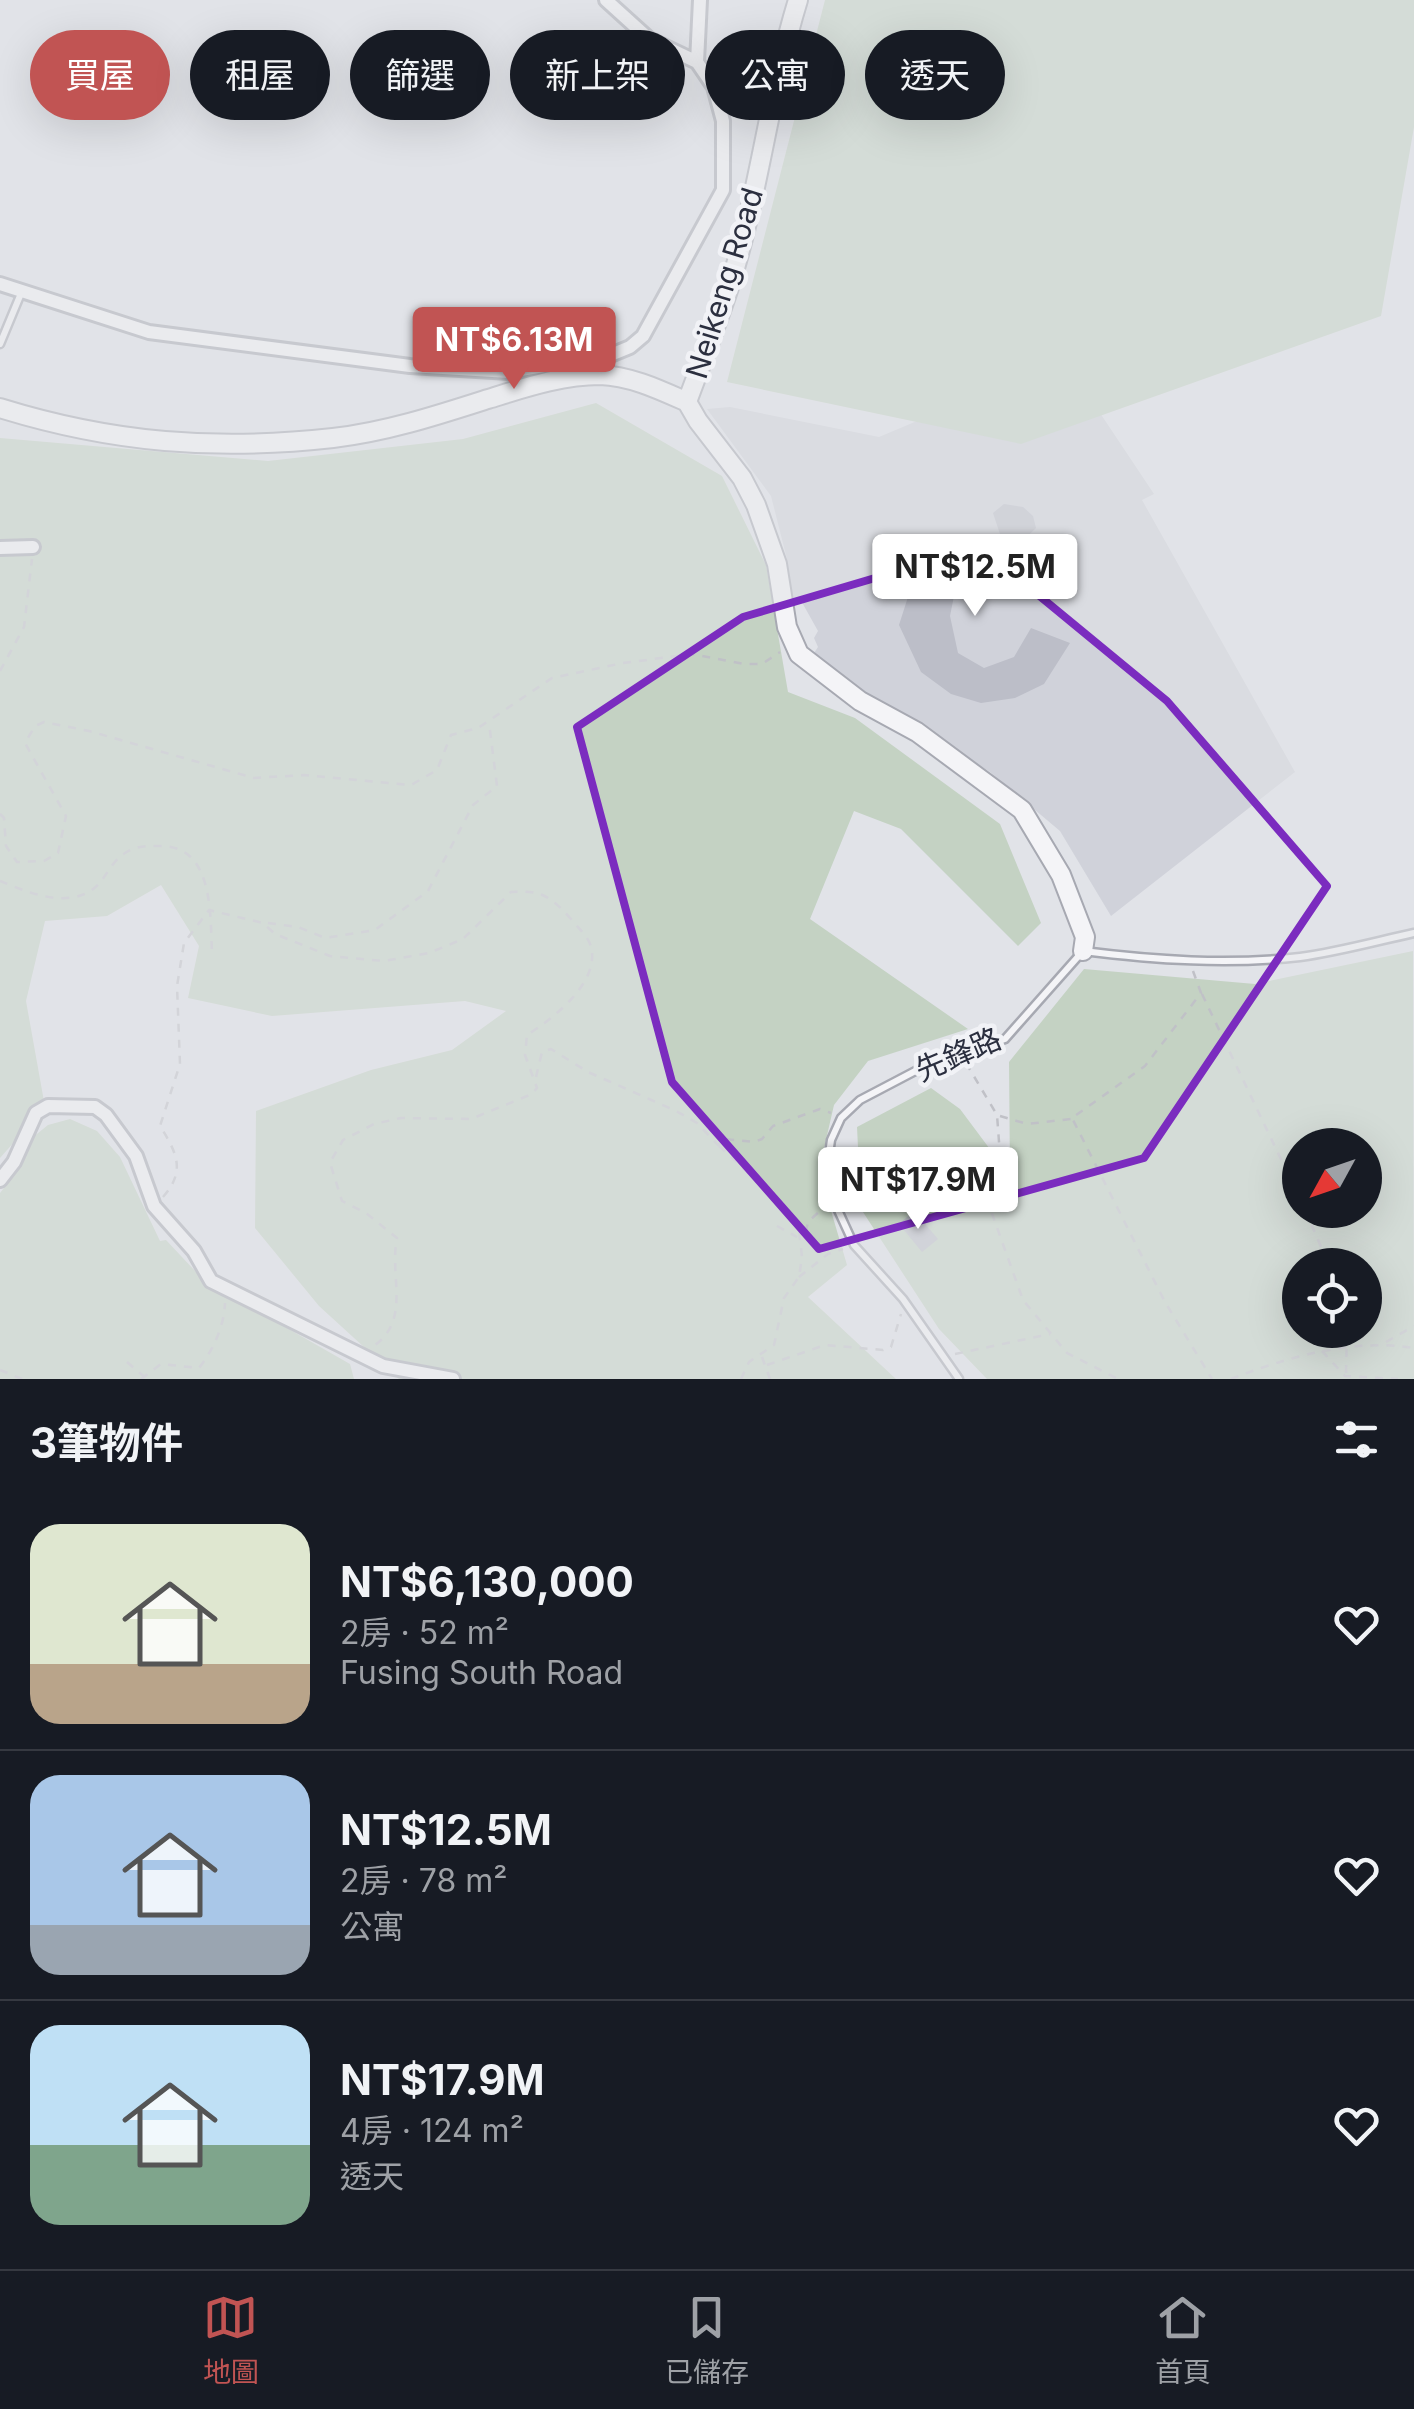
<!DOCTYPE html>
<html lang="zh-TW">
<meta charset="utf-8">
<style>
:root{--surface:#171b24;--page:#20242c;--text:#f1f3f6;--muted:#9ea1a6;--line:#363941;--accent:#c15453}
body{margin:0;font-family:Inter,"Noto Sans TC",sans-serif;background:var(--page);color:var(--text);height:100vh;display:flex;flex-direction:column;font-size:38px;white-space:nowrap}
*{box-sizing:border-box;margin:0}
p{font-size:32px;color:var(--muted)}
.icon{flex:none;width:55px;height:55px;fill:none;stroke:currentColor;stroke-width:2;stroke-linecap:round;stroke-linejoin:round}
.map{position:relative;height:1379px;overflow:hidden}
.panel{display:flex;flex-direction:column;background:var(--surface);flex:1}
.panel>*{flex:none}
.banner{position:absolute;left:30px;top:30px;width:1355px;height:90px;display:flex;gap:20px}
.needle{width:65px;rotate:230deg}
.controls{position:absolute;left:1282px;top:1128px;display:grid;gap:20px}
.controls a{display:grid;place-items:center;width:100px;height:100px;border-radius:50%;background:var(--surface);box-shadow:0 10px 40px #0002;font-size:50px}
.price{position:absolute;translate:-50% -85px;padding:0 22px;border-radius:10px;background:#fff;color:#222;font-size:32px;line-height:65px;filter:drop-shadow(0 2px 5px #0008)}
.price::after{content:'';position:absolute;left:50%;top:60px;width:30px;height:22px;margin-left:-15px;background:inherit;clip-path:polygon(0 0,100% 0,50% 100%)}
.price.on{background:var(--accent);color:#fff}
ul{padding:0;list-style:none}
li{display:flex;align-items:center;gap:30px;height:250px;padding:0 30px}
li+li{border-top:2px solid var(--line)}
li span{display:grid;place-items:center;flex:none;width:280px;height:200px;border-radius:30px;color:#555}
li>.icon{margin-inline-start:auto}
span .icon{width:120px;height:120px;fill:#fffc;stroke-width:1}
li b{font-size:42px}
h2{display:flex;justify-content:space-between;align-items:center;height:120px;padding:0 30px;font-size:42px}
.tag{padding:0 35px;border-radius:45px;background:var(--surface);box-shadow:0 10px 40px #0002;font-size:35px;line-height:90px}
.tag.on{background:var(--accent);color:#fff}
.tabs{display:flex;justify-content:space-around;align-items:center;height:140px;border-top:2px solid var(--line);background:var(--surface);font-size:28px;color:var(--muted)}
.tabs a{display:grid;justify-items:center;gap:5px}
.tabs .on{color:var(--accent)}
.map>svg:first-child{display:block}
</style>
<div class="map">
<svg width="1414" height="1379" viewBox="0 0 1414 1379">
<rect width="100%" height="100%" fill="#e1e3e8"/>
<path fill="#d0d2da" d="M1064,359l90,135 -12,6 153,272 -184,144 -51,-85 -70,-59 -170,-108 -8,-8 6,-9 -4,-9 4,-7 -19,-34 -8,4 -4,-42 -16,-63 -64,-87 23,-2 149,30z"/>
<path fill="#c4d2c3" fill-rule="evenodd" d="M825,0h589v127l-33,189 -360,128 -294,-62z
M596,403l126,73 44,89 22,127 67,26 145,106 41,99 -23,23 -117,-117 -47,-18 -44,108 158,110 -100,32 -34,44 -15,65 28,95 -39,32 88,82h-497l-80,-73 -64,-78 1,-117 115,-41 81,-20 54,-39 -41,-10 -193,15 -84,-18 11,-52 -38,-61 -54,31 -62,5 -19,80 19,106 -45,51v-720l268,23 195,-22z
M1413,951l1,428h-427l-48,-50 -78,-120 -4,-82 74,-39 29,21 50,67 -1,-114 75,-93 171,15zM1300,1145h65v65h-65zM1300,1265h65v65h-65z
M70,1119l27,12 23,26 40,84 6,-1 31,33 46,30 107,61 4,15h-354v-186l16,-20 6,-27 26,-21z"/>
<path fill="#bcbec8" d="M1004,504l19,3 10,9 3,12 -18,17 -17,42 -29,-5 -18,14 -4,20 8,37 26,15 30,-11 17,-29 39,15 -26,41 -29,14 -34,5 -30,-9 -30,-22 -22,-47 15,-47 49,-35 39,-3 -9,-27z
M914,1211l24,28 -16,13 -23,-28z"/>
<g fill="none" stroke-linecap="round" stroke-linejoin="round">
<g stroke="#a7a9b2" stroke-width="11">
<path id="service" d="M0,344l22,-53
M959,1379l-56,-80 -49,-54 -22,-48 -5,-29 4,-28 10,-22 19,-18 61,-32 84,-29 78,-88c72,9 144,14 217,6 38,-5 77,-16 114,-24"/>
</g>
<g stroke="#a7a9b2" stroke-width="18">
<path id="minor" d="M606,0l43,39 48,23
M0,284l149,48 261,34 99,6 104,-18 17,-7 13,-11 80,-146v-69l-9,-34 -17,-25 3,-62
M0,548l33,-1
M0,1180l14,-18 22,-49 12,-7 47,1 11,8 30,41 18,50 40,45 17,30 172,85 70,13"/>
</g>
<g stroke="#a7a9b2" stroke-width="22">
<path id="tertiary" d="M798,0c-28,91 -38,187 -66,278 -13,42 -30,83 -45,124l11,19 44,57 14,27 21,59 10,63 12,27 61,47 57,31 105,78 39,65 24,62 -2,14
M0,408c113,35 216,43 333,30 53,-6 105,-23 155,-39 36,-11 74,-24 112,-24 31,1 60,15 87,27"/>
</g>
<path stroke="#c0c1c7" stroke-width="2.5" stroke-dasharray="8 8" stroke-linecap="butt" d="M0,671l24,-44 8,-68
M0,814l4,4 2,28 11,16 27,-1 14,-8 8,-37 -41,-73 10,-17 9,-4 45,9 165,47 50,-3 107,10 26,-15 14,-35 27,-7 74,-50 71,-15 69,-9 52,10h18l18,-12
M0,881c22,9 50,21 75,16 31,-7 28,-29 50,-44 12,-8 24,-7 37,-7 52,1 48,70 50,106
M268,923l30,4 27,11 50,-8 53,-39 45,-86 24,-19 -8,-63
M1193,971l8,22 -56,73 -73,52 93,184 47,77
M1202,994l98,205
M966,1063l31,52 3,40 -10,53 33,92 44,53 51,26
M536,1077l6,-25 9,-3 37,23 88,39 21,12 21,22 7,-6 29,3 8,-3 11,-13 47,-17 11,4
M1000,1116l27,8 44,-5
M719,1146l35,32
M163,1197c23,-26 14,-44 -3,-71l20,-62 -3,-78 7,-43 25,-33 54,13 12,11 55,22 54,5 45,-8 34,-14 48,-47c31,-2 39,4 60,27 6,8 16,16 19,25 13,36 -36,74 -63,91l-2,20 12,33 -5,6 -61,25 -70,-1 -27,6 -31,16 -11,19 -1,7 11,35 24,12 31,25c-8,37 14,81 -22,107
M1305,1210l24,55
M777,1226l20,11
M799,1277l29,-23 15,-5
M1386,1342l28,-16
M1322,1351l23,25 53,3
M955,1354l95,-20
M762,1357l8,22
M127,1362l20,17
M767,1365l58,-20 58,5 8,-3 10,-33
M0,1370l22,9
M1346,1373l1,-43
M141,1379l20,-15 38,4c14,-18 25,-41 26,-65
M741,1379l8,-17 25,-17 10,-47 15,-21 3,-20 -3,-27 7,1 2,-9 17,-16
M1231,1379c57,-22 122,-41 183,-31"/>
<use href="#service" stroke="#f4f4f7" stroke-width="6"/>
<use href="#minor" stroke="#f4f4f7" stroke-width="12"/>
<use href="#tertiary" stroke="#f4f4f7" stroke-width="18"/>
</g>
<path d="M0 0H1414V1379H0ZM980,547l187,154 160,185 -183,272 -325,91 -147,-167 -95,-355 166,-110z" fill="#e1e3e8" fill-opacity=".55" fill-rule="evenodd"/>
<path fill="none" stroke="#7b2cbf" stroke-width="8" stroke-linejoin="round" d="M980,547l187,154 160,185 -183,272 -325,91 -147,-167 -95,-355 166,-110z"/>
<g text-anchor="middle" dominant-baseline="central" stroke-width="9" stroke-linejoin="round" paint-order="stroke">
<g font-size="30" fill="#2b2f3f" stroke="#f1f2f6">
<text transform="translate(724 283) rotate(-73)">Neikeng Road</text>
<text transform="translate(958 1054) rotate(-23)">先鋒路</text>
</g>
</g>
</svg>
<div class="controls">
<a><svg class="needle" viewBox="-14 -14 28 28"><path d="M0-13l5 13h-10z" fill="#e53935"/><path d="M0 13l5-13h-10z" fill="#9ea1a6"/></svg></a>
<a><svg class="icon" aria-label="locate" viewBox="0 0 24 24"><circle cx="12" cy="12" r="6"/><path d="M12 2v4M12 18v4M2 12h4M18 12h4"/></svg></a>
</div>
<b class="price on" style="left:514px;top:392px">NT$6.13M</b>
<b class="price" style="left:975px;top:619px">NT$12.5M</b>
<b class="price" style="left:918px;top:1232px">NT$17.9M</b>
<div class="banner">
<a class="tag on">買屋</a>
<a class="tag">租屋</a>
<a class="tag">篩選</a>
<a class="tag">新上架</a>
<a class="tag">公寓</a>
<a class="tag">透天</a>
</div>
</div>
<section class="panel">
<h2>3筆物件<svg class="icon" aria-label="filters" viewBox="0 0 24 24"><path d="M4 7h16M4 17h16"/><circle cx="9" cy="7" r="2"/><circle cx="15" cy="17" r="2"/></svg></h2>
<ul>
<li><span style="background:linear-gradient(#dfe7d0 70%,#b9a48a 0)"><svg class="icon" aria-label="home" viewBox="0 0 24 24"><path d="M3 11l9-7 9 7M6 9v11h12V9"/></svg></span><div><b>NT$6,130,000</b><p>2房 · 52 m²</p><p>Fusing South Road</p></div><svg class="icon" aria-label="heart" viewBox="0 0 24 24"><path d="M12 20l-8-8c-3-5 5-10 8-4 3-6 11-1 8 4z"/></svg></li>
<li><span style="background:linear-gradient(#a9c7e8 75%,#9aa5b1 0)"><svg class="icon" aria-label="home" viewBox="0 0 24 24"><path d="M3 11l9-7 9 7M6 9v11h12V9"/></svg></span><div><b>NT$12.5M</b><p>2房 · 78 m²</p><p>公寓</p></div><svg class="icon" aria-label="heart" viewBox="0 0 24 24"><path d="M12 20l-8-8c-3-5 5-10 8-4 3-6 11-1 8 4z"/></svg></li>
<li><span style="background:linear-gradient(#bfe0f5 60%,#7fa58c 0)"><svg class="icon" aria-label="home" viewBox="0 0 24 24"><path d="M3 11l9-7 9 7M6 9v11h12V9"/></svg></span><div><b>NT$17.9M</b><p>4房 · 124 m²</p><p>透天</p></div><svg class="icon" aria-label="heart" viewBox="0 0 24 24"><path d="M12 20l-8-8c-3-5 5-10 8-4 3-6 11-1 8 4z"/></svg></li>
</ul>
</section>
<nav class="tabs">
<a class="on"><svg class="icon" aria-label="map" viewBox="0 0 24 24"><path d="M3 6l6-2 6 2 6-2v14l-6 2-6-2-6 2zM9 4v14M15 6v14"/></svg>地圖</a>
<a><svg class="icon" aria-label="saved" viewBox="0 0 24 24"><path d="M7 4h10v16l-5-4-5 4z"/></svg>已儲存</a>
<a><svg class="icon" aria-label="home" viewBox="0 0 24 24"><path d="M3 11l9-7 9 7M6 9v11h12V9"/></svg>首頁</a>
</nav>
